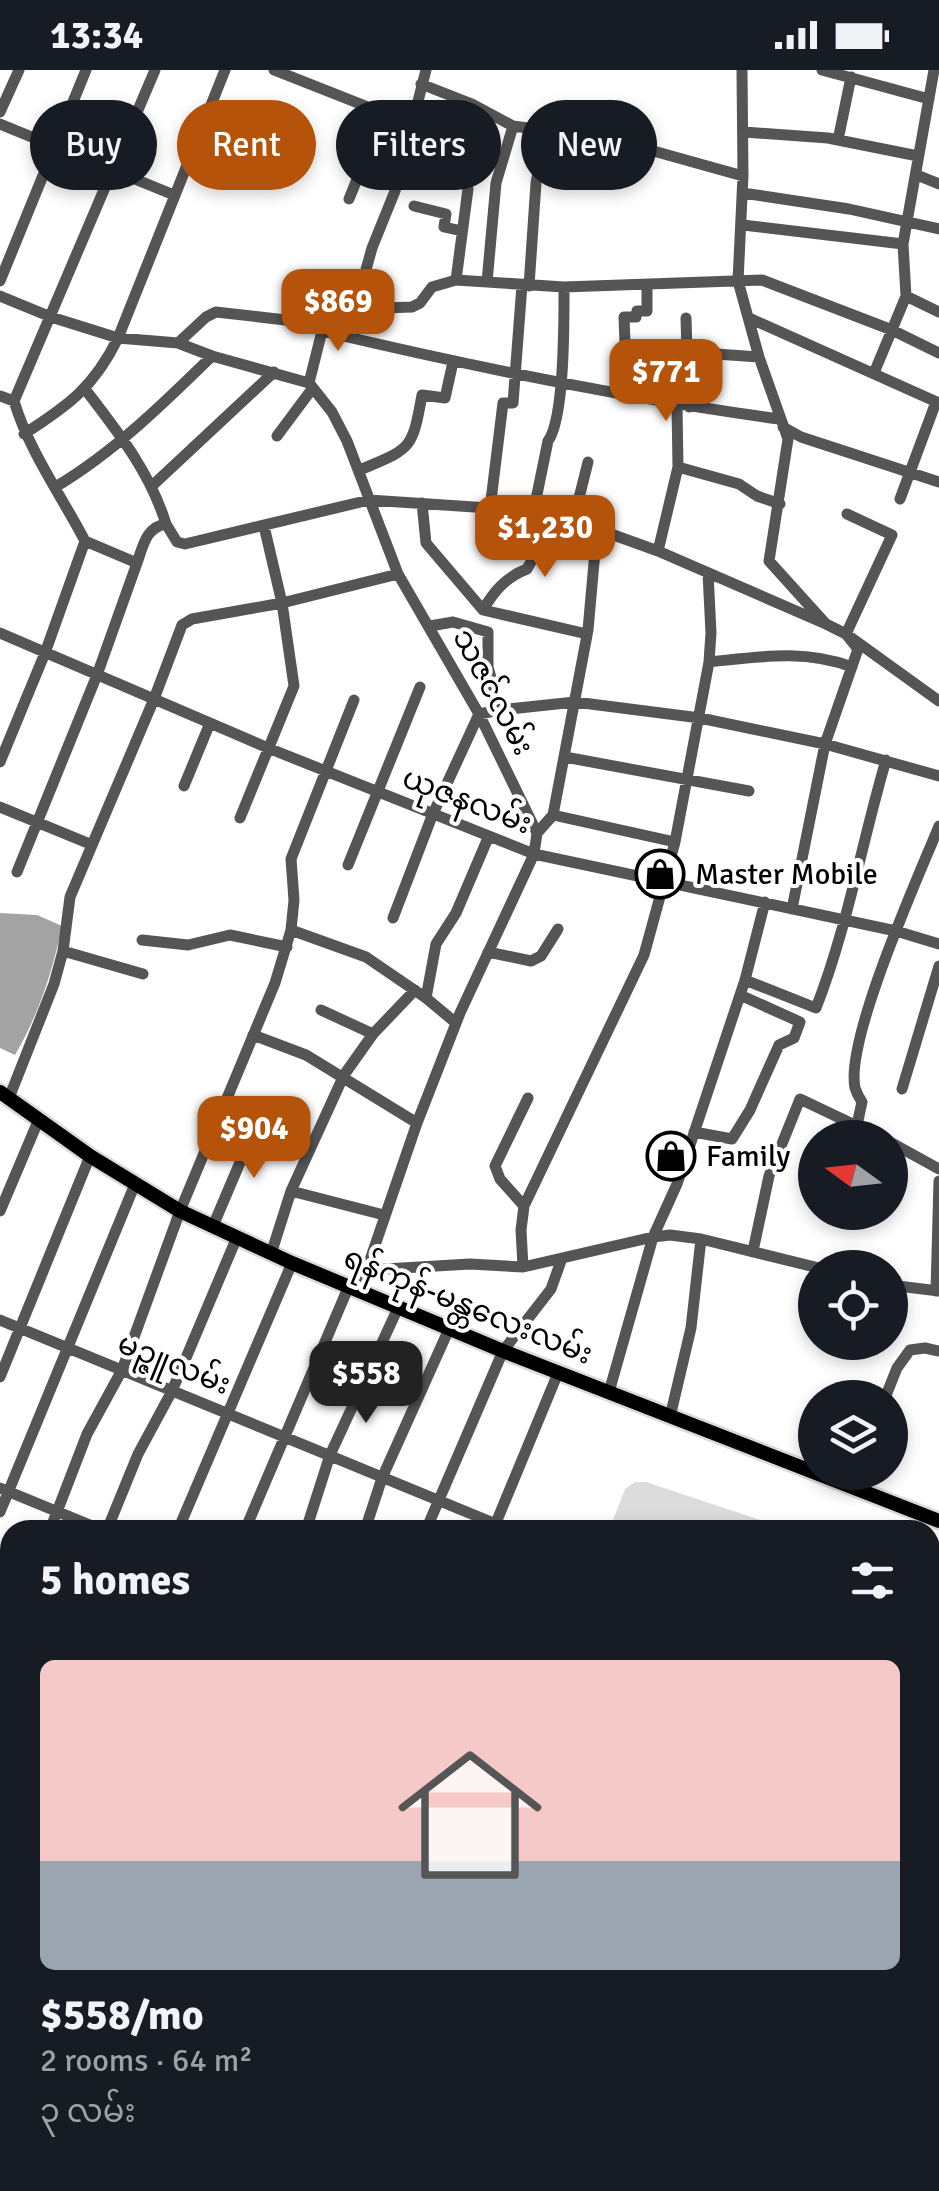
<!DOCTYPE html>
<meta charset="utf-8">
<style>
:root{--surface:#171b24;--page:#20242c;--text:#f1f3f6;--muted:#9ea1a6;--line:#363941;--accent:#b45309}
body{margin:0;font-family:Signika,"Noto Sans Myanmar",sans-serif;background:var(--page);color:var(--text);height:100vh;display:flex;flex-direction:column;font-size:38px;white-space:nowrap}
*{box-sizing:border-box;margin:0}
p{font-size:32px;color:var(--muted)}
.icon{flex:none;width:55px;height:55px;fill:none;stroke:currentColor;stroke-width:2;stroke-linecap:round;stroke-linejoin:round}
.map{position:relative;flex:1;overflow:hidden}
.panel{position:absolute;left:0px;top:1450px;width:940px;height:672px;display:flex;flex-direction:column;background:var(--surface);border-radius:30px 30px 0 0;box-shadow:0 5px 15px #0003}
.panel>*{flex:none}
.banner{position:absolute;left:30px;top:30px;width:880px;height:90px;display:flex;gap:20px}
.needle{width:65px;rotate:285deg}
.controls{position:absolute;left:798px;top:1050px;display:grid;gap:20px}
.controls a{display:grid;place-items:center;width:110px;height:110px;border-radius:50%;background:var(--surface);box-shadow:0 5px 15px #0003;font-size:50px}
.price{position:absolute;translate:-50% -85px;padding:0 22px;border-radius:20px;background:var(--accent);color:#fff;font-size:32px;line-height:65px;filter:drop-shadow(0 2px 5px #0008)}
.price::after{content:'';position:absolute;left:50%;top:60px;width:30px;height:22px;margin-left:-15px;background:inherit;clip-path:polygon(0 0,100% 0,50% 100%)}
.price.active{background:#222;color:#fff}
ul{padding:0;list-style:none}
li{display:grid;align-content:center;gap:20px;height:530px;padding:0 40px}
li+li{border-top:2px solid var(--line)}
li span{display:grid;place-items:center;height:310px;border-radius:15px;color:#555}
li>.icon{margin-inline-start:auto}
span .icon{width:180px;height:180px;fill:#fffc;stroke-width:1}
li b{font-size:42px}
h2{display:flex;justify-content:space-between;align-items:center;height:120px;padding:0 40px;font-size:42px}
.pill{padding:0 35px;border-radius:45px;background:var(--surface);box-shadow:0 5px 15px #0003;font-size:35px;line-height:90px}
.pill.active{background:var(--accent);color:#fff}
.status{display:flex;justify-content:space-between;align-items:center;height:70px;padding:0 50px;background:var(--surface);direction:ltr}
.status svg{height:28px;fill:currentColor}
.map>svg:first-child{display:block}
</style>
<div class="status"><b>13:34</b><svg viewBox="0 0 49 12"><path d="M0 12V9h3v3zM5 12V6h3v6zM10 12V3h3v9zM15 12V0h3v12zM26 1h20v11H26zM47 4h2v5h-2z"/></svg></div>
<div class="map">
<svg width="939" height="2121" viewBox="0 0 939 2121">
<rect width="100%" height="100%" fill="#fff"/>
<path fill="#dcdcdc" d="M635,1412h11l144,48h-181l16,-41z"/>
<path fill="#a3a3a3" d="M0,843l37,2 25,11c-9,44 -24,90 -47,129l-15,-7z"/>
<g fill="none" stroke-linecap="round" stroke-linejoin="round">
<g stroke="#dbdbdb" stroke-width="19">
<path id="major" d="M0,1022l90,64 90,55 112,52 211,88 436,170
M930,1792l9,-3
M0,1931h10"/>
</g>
<path stroke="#555" stroke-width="11" d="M274,0l137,54
M742,0l1,106
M822,0l107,29
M421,14l51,20 41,22 101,14 129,36 -5,105 21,76 29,82 -19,122 56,62
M0,42l19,-42
M0,54l174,71
M744,62l84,6 90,18
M838,70l13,-63
M917,105l22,9
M468,119l-12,91 108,7 198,-7 130,50 47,23
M743,123l106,16 90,20
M349,129l34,-84
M414,136l32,8 -2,13 18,4
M743,155l160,19
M0,211l86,-211
M487,212l9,-99 17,-57
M529,216l7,-103 10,-53
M0,226l51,21 67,21 60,5 34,13 97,27 23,29 15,29 51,133 81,140 58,119
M906,226l33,16
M355,239l17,-61 23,-57 31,-121
M686,248l1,34 72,5
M749,248l190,85
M322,261c152,36 303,67 457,88
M178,273l28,-26 10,-5 105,12 34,-15 57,-2 8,-4 12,-16 24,-7
M687,282l2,55
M874,303l32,-77 -3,-52 31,-174
M309,313l13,-52 -1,-7
M85,319c33,43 65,83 81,135
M0,326l14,5c15,50 47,94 71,140l-40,112 -45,109
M627,327l-3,-80h12l1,-6h10v-26
M14,331l141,-331
M783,357l18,10 138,45
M24,364c45,-29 70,-47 94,-96l107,-268
M277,366l35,-47
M678,397l61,17 18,12 23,8
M360,400c51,-22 52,-19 62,-75l23,3 8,-36
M153,415l121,-113
M57,416c58,-35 107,-83 155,-130
M900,429l36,-97
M422,433l4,40 57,67 104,24
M533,444l15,-73c17,-23 16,-122 16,-154
M573,452l15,-60
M85,471l52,22c6,-17 9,-36 29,-39l11,18 8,2 184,-44 120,8 84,14 24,7 61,22 168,73 20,10 93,67
M486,471l17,-138h10l9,-118
M658,481l20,-84 -1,-62
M483,540c11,-19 23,-33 44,-41l10,-18 10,-34
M430,556l23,-4 35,10v35l12,43 75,-8 125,16 125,26 114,32
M0,563l268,115 266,106 362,77 43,13
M709,592c50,-5 95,-13 143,5
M565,687l184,34
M184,716l26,-63
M0,737l90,37
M553,745l122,27
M240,748l54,-132 -12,-83 -18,-77
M348,795l72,-178
M17,802l80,-197 40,-112
M792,839l33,-165 33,-95 -12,-15 46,-99 -45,-21
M393,848l39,-102 47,-102 21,-4
M291,860l75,27 60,41 30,25
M142,870l46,5 42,-10 57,12
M63,881l80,23
M488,882l43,9 10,-5 17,-27
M745,910l71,28c31,-79 46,-166 70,-248
M426,928l10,-54 20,-31 32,-75
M321,940l52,24
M253,965l53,20 111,68
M902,1019l37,-123
M9,1028l45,-114 9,-33 7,-54 84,-198 28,-74 10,-6 90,-16 116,-29
M857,1055l5,-23c-2,-3 -6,-11 -7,-14 -10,-49 63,-210 84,-262
M694,1062l38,7 18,-29 29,-65 15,-7 6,-16 -60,-27
M890,1072l49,27
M291,1121l93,24
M524,1136l-24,-27 -5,-13 33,-68
M0,1141l39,-92
M213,1156l28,-66 30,-37
M753,1181l16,-75 31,-77 82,39
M271,1184l20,-63 53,-116 29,-41 42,-44
M523,1197l-2,-37 3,-24 120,-251 31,-113 34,-180 2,-29 -3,-60
M368,1200l102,-6 53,3 130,-30 17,-2 31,4
M890,1215l49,6
M936,1221l3,-110
M359,1222l58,-169 43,-110 74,-159 3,-21 16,-18 35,-185 9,-101
M0,1250l496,204
M0,1307l90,-221
M609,1322l44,-155 24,-53 68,-204 20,-78
M885,1328l12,-30 13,-18 15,-2 14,3
M670,1347l21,-89 10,-89 118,29
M0,1418l102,42
M0,1442l135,-328
M50,1460l37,-96 35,-64 58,-159 95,-228 16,-53 3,-30 -3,-41 63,-159
M107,1460l31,-76 34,-63 65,-154
M178,1460l114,-267
M245,1460l103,-242
M306,1460l24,-75 68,-147
M365,1460l17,-52 67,-149
M426,1460l77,-179 48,-62 10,-28
M493,1460l65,-157
M0,1582l10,-25
M0,1587l10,4
M0,1701l10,-1
M0,1773l10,-1
M930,1871l9,54
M0,1888l10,-24
M930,1950l9,-2
M0,2055l10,-26
M930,2068l9,-1
M179,2112l15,5
M912,2112l3,9
M817,2114l16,-2
M75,2121l4,-9
M294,2121l1,-9
M395,2121l2,-9
M730,2121l3,-9"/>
<use href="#major" stroke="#000" stroke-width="14"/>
<path stroke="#000" stroke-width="2.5" stroke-dasharray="15 5 2.5 5" stroke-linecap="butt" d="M930,1632l9,-1
M0,1740l10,-1"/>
</g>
<defs>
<g id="shop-ring" transform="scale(2.5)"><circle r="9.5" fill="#fff" stroke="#000" stroke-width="1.5"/><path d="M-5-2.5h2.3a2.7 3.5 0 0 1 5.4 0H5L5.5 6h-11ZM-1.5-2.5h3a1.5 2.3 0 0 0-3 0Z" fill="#000"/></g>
</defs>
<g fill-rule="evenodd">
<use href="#shop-ring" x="660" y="804"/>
<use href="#shop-ring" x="671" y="1086"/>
</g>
<g text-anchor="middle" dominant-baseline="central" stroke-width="8" stroke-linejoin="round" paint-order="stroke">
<g font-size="30" fill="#000" stroke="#fff">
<text transform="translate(493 622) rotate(62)">သဇင်လမ်း</text>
<text transform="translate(467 731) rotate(21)">ယုဇနလမ်း</text>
<text transform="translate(468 1236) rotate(22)">ရန်ကုန်-မန္တလေးလမ်း</text>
<text transform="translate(174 1294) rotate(22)">မဉ္ဇူလမ်း</text>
</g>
<g font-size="30" fill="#000" stroke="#fff" text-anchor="start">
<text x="695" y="804">Master Mobile</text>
<text x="706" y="1086">Family</text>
</g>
</g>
</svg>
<div class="controls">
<a><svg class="needle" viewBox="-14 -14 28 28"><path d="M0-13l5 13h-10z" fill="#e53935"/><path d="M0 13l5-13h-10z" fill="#9ea1a6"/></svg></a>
<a><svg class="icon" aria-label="locate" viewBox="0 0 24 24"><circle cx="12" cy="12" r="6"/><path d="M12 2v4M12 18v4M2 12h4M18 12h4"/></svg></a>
<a><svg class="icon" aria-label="layers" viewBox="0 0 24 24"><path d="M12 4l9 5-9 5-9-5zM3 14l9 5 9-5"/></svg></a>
</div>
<b class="price" style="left:338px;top:284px">$869</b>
<b class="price" style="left:666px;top:354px">$771</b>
<b class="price" style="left:545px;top:510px">$1,230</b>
<b class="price" style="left:254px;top:1111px">$904</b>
<b class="price active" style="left:366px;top:1356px">$558</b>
<div class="banner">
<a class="pill">Buy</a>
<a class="pill active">Rent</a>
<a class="pill">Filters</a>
<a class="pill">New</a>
</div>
<section class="panel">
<h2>5 homes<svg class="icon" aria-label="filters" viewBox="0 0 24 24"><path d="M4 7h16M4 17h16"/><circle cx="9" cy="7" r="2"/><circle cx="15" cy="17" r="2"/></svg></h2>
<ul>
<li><span style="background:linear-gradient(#f6c9c9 65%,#9aa5b1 0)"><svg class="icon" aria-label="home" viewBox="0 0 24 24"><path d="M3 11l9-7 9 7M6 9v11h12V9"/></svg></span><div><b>$558/mo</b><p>2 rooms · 64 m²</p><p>၃ လမ်း</p></div></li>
</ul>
</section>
</div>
